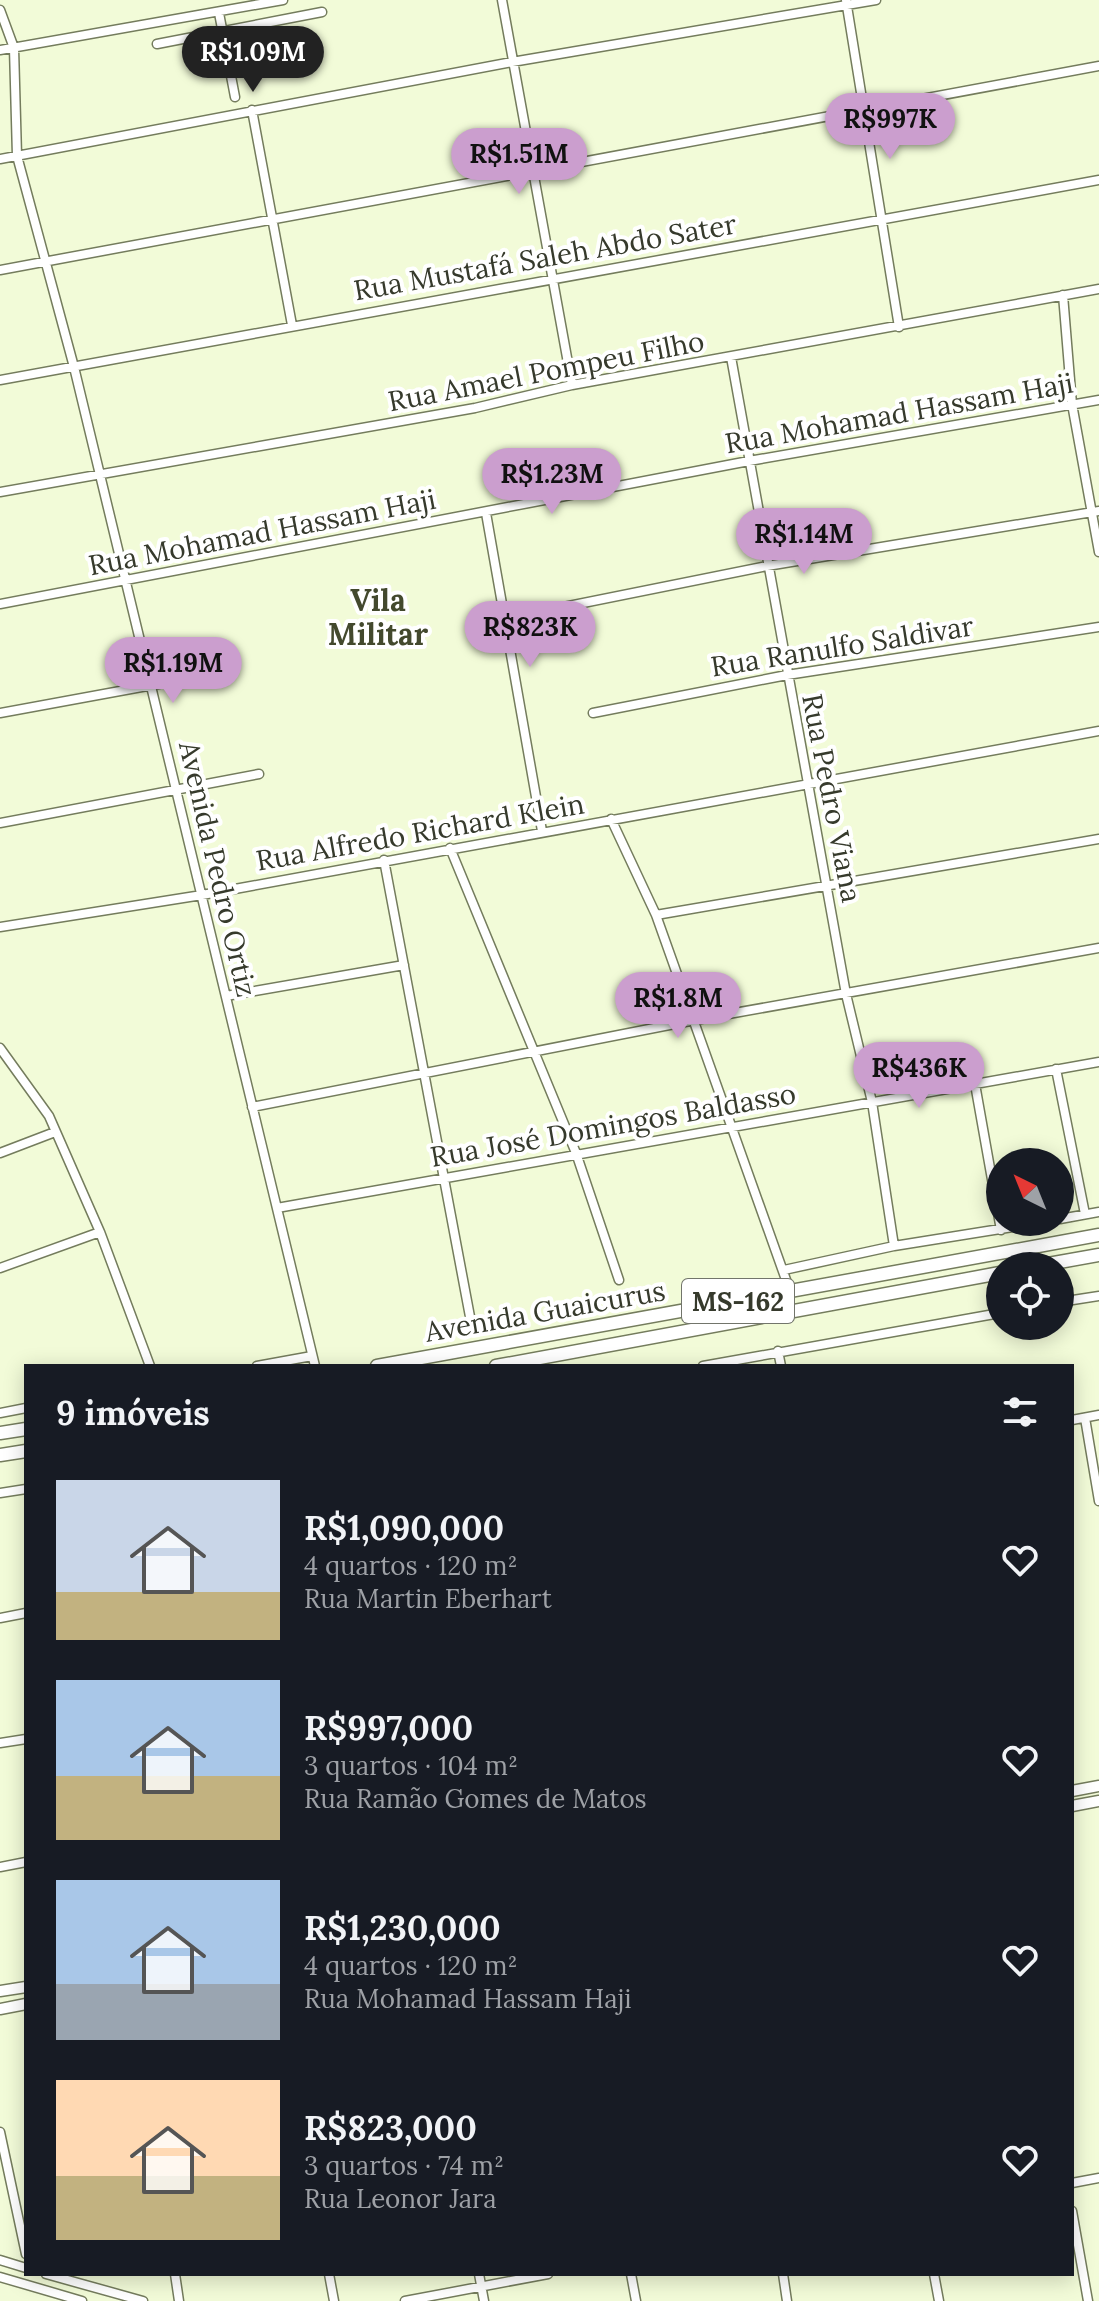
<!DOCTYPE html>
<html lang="pt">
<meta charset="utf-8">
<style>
:root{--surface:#171b24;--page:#20242c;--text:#f1f3f6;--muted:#9ea1a6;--accent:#cb9ece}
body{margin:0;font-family:Lora,serif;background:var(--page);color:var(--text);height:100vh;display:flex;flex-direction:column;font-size:30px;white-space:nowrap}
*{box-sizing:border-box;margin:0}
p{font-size:26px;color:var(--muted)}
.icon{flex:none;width:44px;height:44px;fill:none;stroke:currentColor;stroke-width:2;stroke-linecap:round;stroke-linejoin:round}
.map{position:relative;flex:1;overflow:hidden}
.drawer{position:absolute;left:24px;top:1364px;width:1050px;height:912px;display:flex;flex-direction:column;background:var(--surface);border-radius:0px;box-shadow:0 4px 20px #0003}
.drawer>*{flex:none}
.needle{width:52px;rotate:317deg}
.tools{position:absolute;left:986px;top:1148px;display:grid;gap:16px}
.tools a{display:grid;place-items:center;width:88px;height:88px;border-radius:50%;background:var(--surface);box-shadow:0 4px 20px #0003;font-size:40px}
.price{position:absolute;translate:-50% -68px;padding:0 18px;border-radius:28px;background:var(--accent);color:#111;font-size:26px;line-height:52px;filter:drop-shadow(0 2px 4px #0008)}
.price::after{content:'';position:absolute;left:50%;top:48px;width:24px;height:18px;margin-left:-12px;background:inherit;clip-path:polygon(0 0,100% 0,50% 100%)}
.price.selected{background:#222;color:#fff}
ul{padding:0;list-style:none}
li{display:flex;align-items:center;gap:24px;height:200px;padding:0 32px}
li span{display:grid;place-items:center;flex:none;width:224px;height:160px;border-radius:0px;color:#555}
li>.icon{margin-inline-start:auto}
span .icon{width:96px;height:96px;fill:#fffc;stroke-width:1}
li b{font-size:34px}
h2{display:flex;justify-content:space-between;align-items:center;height:96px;padding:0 32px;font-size:34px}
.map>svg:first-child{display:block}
</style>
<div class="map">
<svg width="1099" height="2301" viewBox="0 0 1099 2301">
<rect width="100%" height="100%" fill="#f2fbd8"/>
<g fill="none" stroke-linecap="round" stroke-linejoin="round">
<g stroke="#747c5d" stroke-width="11">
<path id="minor" d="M502,0l70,385
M846,0l53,327
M0,10l14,38 3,108 57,211 241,999
M219,13l16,84
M157,44l165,-32
M0,50l283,-50
M252,110l40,215
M0,159l512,-97 364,-62
M0,270l1099,-204
M1063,295l9,109 27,148
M731,357l115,637 26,108 22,144
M0,380l1099,-200
M0,492l475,-84 97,-23 527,-96
M486,513l56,318
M0,604l749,-143 350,-61
M504,619l263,-53 332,-55
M0,713l218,-40
M593,713l194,-38 312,-48
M611,819l45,96 134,376
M0,823l259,-49
M450,848l126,305 43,127
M384,860l87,462
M656,915l443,-76
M0,927l202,-32 897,-164
M226,996l178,-31
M0,1048l49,68 51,116 50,134
M1056,1069l29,145
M975,1084l26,146
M252,1107l443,-87 404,-72
M0,1153l55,-21
M277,1208l822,-146
M1060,1219l39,-7
M0,1268l100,-36
M784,1270l110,-24 150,-24
M1060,1302l39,-6
M778,1351l3,15
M257,1366l55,-10
M703,1366l297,-53
M0,1413l26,-5
M1085,1418l14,83
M1072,1420l27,-5
M0,1493l26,-4
M0,1618l26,-5
M0,1743l26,-4
M0,1867l26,-5
M0,2132l26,122
M1072,2183l27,-5
M1072,2211l16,90
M0,2260l26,8
M46,2274l97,27
M175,2274l4,27
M329,2274l5,27
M479,2274l5,27
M631,2274l5,27
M783,2274l4,27
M934,2274l5,27
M0,2277l82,24
M405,2301l143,-27"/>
</g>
<g stroke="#747c5d" stroke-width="13">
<path id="tertiary" d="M1072,1791l27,-5
M1072,1806l27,-5
M0,1991l26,-4
M0,2009l26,-5"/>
</g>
<g stroke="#747c5d" stroke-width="15">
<path id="primary" d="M1037,1266l62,-11
M377,1366l722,-131
M496,1366l504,-93
M0,1433l26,-4
M0,1455l26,-4"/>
</g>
<use href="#minor" stroke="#fff" stroke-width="8"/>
<use href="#tertiary" stroke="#fff" stroke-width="10"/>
<use href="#primary" stroke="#fff" stroke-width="12"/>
</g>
<g text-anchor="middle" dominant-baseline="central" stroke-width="8" stroke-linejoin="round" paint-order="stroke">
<rect fill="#fff" stroke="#72756b" stroke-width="2" x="682" y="1279" width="112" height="44" rx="6"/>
<g font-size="26" font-weight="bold" fill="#363a2c">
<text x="738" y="1301">MS-162</text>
</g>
<g font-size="28" fill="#363a2c" stroke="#fff">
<text transform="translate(545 257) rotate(-10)">Rua Mustafá Saleh Abdo Sater</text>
<text transform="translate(546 371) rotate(-11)">Rua Amael Pompeu Filho</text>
<text transform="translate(899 413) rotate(-10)">Rua Mohamad Hassam Haji</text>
<text transform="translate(262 532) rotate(-11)">Rua Mohamad Hassam Haji</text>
<text transform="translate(842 646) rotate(-9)">Rua Ranulfo Saldivar</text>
<text transform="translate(832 798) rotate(79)">Rua Pedro Viana</text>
<text transform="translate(420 832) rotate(-10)">Rua Alfredo Richard Klein</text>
<text transform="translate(218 869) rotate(77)">Avenida Pedro Ortiz</text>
<text transform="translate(613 1125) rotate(-10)">Rua José Domingos Baldasso</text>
<text transform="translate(545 1311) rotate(-10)">Avenida Guaicurus</text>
</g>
<g font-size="30" font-weight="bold" fill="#43492d" stroke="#fff">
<text x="378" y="600">Vila<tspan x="378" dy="34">Militar</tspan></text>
</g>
</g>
</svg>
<div class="tools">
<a><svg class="needle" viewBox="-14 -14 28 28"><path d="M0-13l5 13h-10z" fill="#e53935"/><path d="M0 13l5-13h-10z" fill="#9ea1a6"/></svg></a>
<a><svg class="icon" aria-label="locate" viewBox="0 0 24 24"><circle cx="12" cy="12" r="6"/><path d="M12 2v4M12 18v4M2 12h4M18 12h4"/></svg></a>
</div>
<b class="price selected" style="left:253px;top:94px">R$1.09M</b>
<b class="price" style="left:890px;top:161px">R$997K</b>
<b class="price" style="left:519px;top:196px">R$1.51M</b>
<b class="price" style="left:552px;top:516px">R$1.23M</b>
<b class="price" style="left:804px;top:576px">R$1.14M</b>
<b class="price" style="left:530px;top:669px">R$823K</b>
<b class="price" style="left:173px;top:705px">R$1.19M</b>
<b class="price" style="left:678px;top:1040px">R$1.8M</b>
<b class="price" style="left:919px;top:1110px">R$436K</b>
<section class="drawer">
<h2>9 imóveis<svg class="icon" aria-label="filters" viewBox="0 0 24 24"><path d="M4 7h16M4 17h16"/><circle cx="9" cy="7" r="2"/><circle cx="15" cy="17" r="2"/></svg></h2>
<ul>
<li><span style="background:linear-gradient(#c9d6e8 70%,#c2b280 0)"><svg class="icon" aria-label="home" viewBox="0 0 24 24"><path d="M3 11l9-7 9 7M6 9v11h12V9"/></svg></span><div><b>R$1,090,000</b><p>4 quartos · 120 m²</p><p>Rua Martin Eberhart</p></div><svg class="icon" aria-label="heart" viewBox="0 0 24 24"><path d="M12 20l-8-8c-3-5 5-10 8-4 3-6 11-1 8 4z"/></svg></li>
<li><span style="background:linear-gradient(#a9c7e8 60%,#c2b280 0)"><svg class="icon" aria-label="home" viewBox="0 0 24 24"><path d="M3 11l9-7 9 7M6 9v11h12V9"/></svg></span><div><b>R$997,000</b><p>3 quartos · 104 m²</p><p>Rua Ramão Gomes de Matos</p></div><svg class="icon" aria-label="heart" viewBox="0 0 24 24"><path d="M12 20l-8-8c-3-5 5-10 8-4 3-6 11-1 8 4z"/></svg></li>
<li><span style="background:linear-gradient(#a9c7e8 65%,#9aa5b1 0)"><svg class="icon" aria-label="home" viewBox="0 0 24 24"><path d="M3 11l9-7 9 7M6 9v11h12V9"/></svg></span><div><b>R$1,230,000</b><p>4 quartos · 120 m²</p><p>Rua Mohamad Hassam Haji</p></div><svg class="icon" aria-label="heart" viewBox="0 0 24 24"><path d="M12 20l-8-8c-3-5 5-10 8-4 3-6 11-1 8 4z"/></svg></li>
<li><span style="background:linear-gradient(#ffd9b3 60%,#c2b280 0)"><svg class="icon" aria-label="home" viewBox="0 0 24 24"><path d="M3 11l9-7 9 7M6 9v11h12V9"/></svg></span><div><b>R$823,000</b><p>3 quartos · 74 m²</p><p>Rua Leonor Jara</p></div><svg class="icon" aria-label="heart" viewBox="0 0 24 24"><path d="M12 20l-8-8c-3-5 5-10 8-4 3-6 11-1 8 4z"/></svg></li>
</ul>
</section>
</div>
